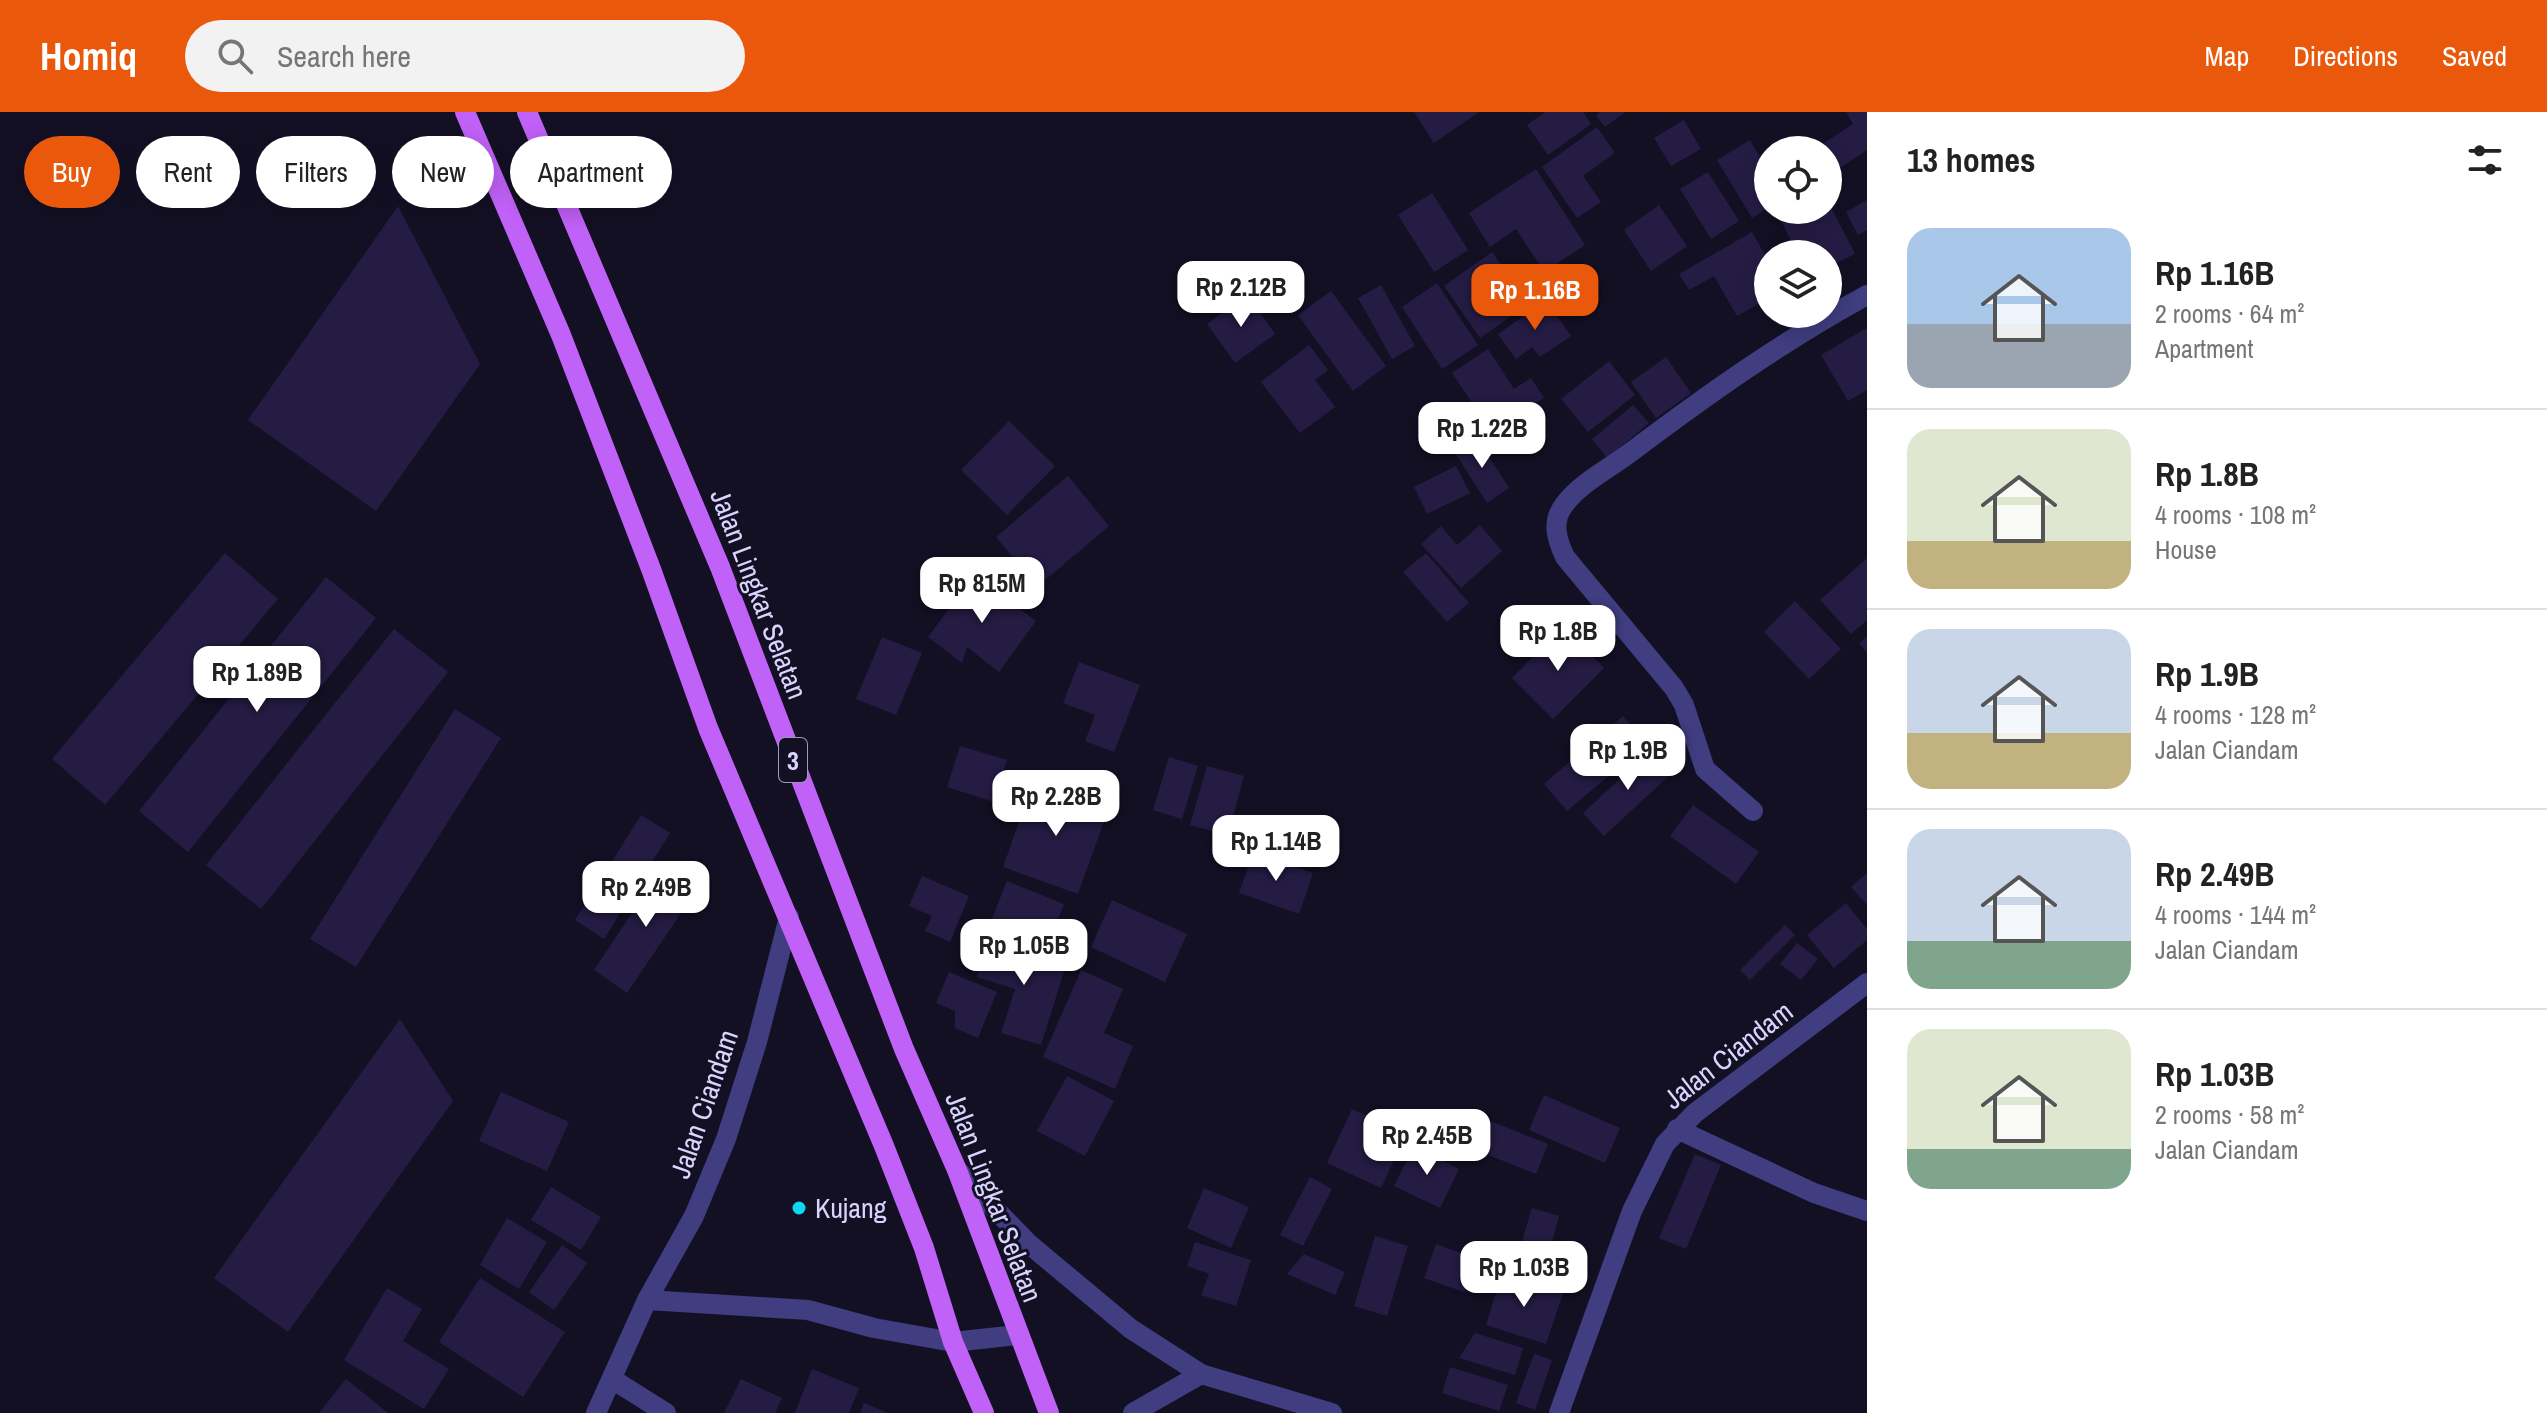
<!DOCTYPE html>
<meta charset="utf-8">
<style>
:root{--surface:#fff;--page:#f2f2f2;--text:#222;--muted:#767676;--line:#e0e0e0;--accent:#ea580c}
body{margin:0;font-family:"Archivo Narrow",sans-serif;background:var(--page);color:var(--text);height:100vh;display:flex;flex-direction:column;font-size:30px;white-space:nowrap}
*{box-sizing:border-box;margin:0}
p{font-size:26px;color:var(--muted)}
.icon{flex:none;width:44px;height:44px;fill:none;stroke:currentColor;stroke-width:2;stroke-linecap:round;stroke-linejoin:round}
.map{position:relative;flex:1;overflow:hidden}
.panel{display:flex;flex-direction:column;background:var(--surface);width:680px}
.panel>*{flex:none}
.hud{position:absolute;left:24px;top:24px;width:760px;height:72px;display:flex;gap:16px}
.fabs{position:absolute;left:1754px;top:24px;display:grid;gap:16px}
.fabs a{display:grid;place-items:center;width:88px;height:88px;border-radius:50%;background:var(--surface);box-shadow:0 4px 20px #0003;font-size:40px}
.price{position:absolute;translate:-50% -68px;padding:0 18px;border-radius:16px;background:#fff;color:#222;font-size:26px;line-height:52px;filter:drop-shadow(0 2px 4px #0008)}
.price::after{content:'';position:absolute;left:50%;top:48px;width:24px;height:18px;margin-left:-12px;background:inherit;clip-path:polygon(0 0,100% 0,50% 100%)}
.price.selected{background:var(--accent);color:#fff}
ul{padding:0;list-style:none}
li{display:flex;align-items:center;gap:24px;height:200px;padding:0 40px}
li+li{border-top:2px solid var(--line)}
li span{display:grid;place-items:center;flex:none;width:224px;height:160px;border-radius:24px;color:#555}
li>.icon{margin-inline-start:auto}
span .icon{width:96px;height:96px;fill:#fffc;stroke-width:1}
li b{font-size:34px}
h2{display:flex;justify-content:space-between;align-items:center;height:96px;padding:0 40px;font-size:34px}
.chip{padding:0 28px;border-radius:36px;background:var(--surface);box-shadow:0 4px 20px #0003;font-size:28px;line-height:72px}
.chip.selected{background:var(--accent);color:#fff}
header{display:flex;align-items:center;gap:48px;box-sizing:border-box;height:112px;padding:0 40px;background:var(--accent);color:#fff}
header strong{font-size:38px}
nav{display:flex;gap:44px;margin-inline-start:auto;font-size:28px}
.search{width:560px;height:72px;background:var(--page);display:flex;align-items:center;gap:20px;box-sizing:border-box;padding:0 28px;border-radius:44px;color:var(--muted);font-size:30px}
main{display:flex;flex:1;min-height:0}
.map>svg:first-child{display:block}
</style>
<header>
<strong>Homiq</strong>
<div class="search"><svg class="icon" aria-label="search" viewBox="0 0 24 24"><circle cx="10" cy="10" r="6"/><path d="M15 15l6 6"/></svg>Search here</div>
<nav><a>Map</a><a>Directions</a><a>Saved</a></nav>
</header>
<main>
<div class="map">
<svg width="1867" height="1301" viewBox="0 0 1867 1301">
<rect width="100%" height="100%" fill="#131024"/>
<path fill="#251c44" d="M1414,0h65l-45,31z
M1545,0h38l8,12 -43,31 -21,-30z
M1600,0h25l-20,15 -9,-12z
M1846,0h21v38l-33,22 -6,-10v-12l-10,-3 35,-23z
M1684,8l17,29 -30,17 -17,-28z
M1597,15l18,26 -32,23 18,26 -24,16 -35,-51z
M1750,28l18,30v38l-16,10 -35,-58z
M1536,57l49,76 -41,27 -28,-43 -26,18 -21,-34z
M1708,60l31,49 -28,18 -31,-50z
M1432,81l36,57 -34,22 -36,-57z
M1867,88v30l-9,5 -12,-23z
M1828,89l27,53 -27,13v-13h-31l-19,-40 9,-4h41z
M1659,93l28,41 -36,25 -27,-41z
M398,94l82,158 -104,147 -128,-91z
M1752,120l16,28v39l-31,17 -23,-40 -25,14 -10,-16z
M1492,140l37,52 -49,34 -36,-52z
M1437,171l41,62 -36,24 -40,-62z
M1381,173l34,61 -23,13 -34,-61z
M1331,179l55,75 -33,25 -55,-76z
M1248,183l27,39 -40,29 -28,-39z
M1546,188l25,36 -31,21 -8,-10 -16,12 -18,-25z
M1867,216v62l-19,11 -27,-46z
M1309,233l19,25 -13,10 20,27 -35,26 -39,-51z
M1488,237l26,40 17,-11 13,20 -52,34 -40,-59z
M1666,245l25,36 -35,25 -25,-36z
M1609,249l26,34 -47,37 -27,-33z
M1633,293l16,18 -42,35 -15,-19z
M1009,309l46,45 -48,49 -46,-45z
M1477,326l32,50 -22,15 -32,-50z
M1456,354l14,27 -43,21 -13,-27z
M1068,364l41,50 -72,61 -41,-50z
M1480,413l22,26 -41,37 -40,-44 20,-18 16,19z
M225,441l53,46 -173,206 -53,-46z
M1426,441l43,50 -22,19 -44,-50z
M1867,446v62l-16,14 -31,-34z
M974,463l62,46 -37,51 -32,-25 -5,16 -34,-26z
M326,465l50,41 -188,234 -49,-41z
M1795,489l46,48 -32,30 -45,-47z
M1563,515l41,41 -51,51 -41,-41z
M394,517l54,43 -187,237 -55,-44z
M882,525l40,16 -26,62 -40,-16z
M1867,525v16l-8,-10z
M1079,550l61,23 -26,67 -29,-11 10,-26 -32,-12z
M455,597l46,29 -145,229 -46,-28z
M1623,604l23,28 -79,67 -23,-27z
M960,634l47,14 -13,42 -47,-15z
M1652,637l21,23 -69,64 -21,-23z
M1169,645l29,9 -16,53 -29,-9z
M1207,654l37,10 -16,59 -38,-10z
M1033,671l75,27 -30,84 -75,-27z
M1693,693l66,47 -23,32 -66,-48z
M641,703l29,18 -66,106 -29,-19z
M1254,739l59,22 -14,41 -60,-21z
M664,753l34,23 -71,105 -33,-23z
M1867,761v32l-16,-18z
M922,764l47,20 -19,46 -25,-11 7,-15 -23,-10z
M1007,769l57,23 -16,40 -57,-23z
M1112,788l75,34 -22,48 -74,-35z
M1846,791l21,26v11l-33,28 -27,-33z
M1785,813l10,10 -45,45 -10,-10z
M989,826l78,24 -26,83 -40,-12 14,-44 -38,-12z
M1797,831l21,16 -17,21 -21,-16z
M1081,858l42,19 -19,44 29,13 -18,43 -72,-32z
M949,860l48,20 -19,46 -23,-10v-17l-19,-8z
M400,907l53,82 -165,231 -74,-54z
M1067,964l47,25 -29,55 -48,-25z
M501,980l68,30 -22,49 -68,-30z
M1544,983l76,33 -15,35 -76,-33z
M1352,997l54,25 -25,54 -54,-25z
M1463,998l85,34 -12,30 -85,-34z
M1414,1034l45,23 -19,39 -46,-22z
M1695,1042l26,11 -35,84 -27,-11z
M1310,1065l22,12 -29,57 -23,-11z
M551,1075l50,30 -20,33 -50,-30z
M1204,1076l45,19 -18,41 -44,-20z
M1532,1096l27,8 -8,29 32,10 -8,27 -60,-18z
M507,1106l40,24 -28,47 -39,-24z
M1375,1124l33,10 -21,70 -33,-10z
M1195,1130l56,18 -15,46 -35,-11 8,-21 -22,-8z
M1436,1132l41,15 -13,33 -40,-14z
M562,1133l25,18 -33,47 -25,-18z
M1304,1142l41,18 -10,23 -48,-21z
M1502,1161l61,20 -17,51 -60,-19z
M480,1166l85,54 -42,65 -84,-55z
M387,1176l35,21 -19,32 46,28 -25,40 -80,-49z
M1475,1221l48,15 -8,27 -56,-17z
M1534,1242l18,6 -17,50 -19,-7z
M1450,1255l58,18 -9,26 -57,-18z
M812,1257l47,19 -10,25h-54z
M346,1267l42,34h-69z
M741,1267l41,19 -7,15h-51z
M864,1291l24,10h-28z"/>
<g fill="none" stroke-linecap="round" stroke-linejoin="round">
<path stroke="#403d80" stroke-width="20" d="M1753,699l-48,-42 -21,-64 -10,-17 -109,-131c-8,-17 -14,-35 -1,-52 16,-22 46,-37 67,-53 76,-57 153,-112 236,-157
M1677,1017l137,64 53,18
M957,1058l72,74 102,85 70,45 131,39
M647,1188l161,10 66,18 79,14 64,-7
M612,1267l54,34
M596,1301l51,-113 47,-84 32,-77 31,-97 32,-125
M1133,1301l68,-39
M1559,1301l73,-202 33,-67 30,-31 172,-130"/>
<path stroke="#c061f7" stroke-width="20" d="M465,0l96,223 90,234 57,159 176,418 40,102 29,94 31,71
M527,0l193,455 184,482 53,121 92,243"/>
</g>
<circle fill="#0cd8f2" stroke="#131024" stroke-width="3" cx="799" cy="1096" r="8"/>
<g text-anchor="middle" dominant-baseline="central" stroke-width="6" stroke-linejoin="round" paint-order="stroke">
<rect fill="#131024" stroke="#9e99bc" stroke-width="2" x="779" y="626" width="28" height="44" rx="6"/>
<g font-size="26" font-weight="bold" fill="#d9d4fd">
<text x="793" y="648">3</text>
</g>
<g font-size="28" fill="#d9d4fd" stroke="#131024">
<text transform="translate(759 482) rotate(69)">Jalan Lingkar Selatan</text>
<text transform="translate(1728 943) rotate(-38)">Jalan Ciandam</text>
<text transform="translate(704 992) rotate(-71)">Jalan Ciandam</text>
<text transform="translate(994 1085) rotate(69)">Jalan Lingkar Selatan</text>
</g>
<g font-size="28" fill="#d9d4fd" stroke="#131024" text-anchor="start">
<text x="815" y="1096">Kujang</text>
</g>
</g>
</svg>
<div class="fabs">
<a><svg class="icon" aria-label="locate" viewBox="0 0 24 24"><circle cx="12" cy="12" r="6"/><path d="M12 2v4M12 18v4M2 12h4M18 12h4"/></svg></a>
<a><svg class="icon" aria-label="layers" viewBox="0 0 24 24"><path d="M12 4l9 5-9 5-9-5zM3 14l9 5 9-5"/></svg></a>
</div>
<b class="price" style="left:1241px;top:217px">Rp 2.12B</b>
<b class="price selected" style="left:1535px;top:220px">Rp 1.16B</b>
<b class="price" style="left:1482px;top:358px">Rp 1.22B</b>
<b class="price" style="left:982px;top:513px">Rp 815M</b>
<b class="price" style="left:1558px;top:561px">Rp 1.8B</b>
<b class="price" style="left:257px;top:602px">Rp 1.89B</b>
<b class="price" style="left:1628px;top:680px">Rp 1.9B</b>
<b class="price" style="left:1056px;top:726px">Rp 2.28B</b>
<b class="price" style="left:1276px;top:771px">Rp 1.14B</b>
<b class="price" style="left:646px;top:817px">Rp 2.49B</b>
<b class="price" style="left:1024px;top:875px">Rp 1.05B</b>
<b class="price" style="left:1427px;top:1065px">Rp 2.45B</b>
<b class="price" style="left:1524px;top:1197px">Rp 1.03B</b>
<div class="hud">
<a class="chip selected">Buy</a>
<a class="chip">Rent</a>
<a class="chip">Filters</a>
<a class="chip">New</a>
<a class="chip">Apartment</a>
</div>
</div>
<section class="panel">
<h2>13 homes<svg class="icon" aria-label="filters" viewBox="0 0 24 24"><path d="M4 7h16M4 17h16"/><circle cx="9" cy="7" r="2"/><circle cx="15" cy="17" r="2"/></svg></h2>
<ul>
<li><span style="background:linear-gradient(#a9c7e8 60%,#9aa5b1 0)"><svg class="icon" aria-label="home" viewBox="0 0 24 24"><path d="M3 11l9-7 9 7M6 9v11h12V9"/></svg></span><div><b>Rp 1.16B</b><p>2 rooms · 64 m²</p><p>Apartment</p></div></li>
<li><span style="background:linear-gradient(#dfe7d0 70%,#c2b280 0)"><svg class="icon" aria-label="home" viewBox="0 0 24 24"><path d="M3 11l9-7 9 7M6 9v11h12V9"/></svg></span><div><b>Rp 1.8B</b><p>4 rooms · 108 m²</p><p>House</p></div></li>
<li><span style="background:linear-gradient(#c9d6e8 65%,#c2b280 0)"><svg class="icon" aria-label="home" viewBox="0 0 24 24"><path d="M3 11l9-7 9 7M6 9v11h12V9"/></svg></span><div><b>Rp 1.9B</b><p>4 rooms · 128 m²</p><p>Jalan Ciandam</p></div></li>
<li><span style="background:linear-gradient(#c9d6e8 70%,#7fa58c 0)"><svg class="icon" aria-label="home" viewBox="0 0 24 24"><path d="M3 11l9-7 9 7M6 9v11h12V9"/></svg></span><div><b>Rp 2.49B</b><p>4 rooms · 144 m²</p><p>Jalan Ciandam</p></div></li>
<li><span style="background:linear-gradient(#dfe7d0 75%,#7fa58c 0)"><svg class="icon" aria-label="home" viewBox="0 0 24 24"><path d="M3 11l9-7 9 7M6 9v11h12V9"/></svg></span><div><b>Rp 1.03B</b><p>2 rooms · 58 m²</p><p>Jalan Ciandam</p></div></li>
</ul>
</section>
</main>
